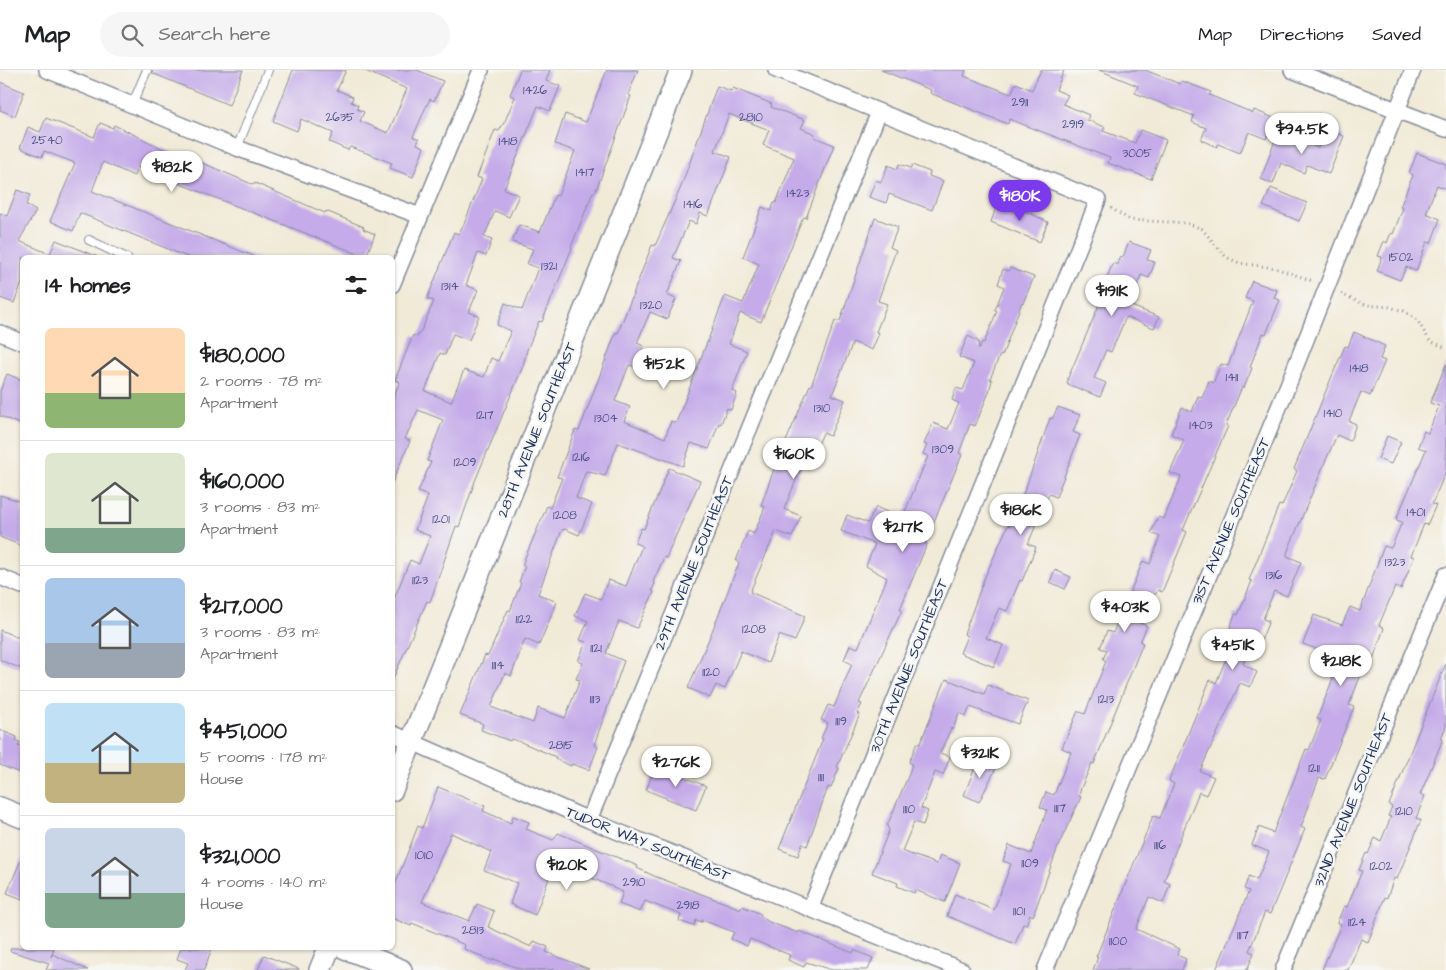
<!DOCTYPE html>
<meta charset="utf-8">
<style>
:root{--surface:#fff;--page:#f6f6f6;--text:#202124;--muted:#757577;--line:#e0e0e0;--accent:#7c3aed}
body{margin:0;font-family:"Architects Daughter",sans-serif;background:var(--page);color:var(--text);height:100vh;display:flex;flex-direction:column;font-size:19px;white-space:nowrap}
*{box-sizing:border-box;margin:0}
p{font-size:16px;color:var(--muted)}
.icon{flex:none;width:28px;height:28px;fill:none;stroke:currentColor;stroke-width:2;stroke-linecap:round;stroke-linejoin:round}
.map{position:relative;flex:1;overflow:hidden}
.details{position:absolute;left:20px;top:185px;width:375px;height:695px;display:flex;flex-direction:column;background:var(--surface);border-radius:8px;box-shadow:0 1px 4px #0004}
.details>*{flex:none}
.price{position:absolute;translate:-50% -42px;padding:0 11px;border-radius:18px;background:#fff;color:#222;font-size:16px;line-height:32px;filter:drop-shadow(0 1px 2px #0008)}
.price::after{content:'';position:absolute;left:50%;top:30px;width:15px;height:11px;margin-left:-8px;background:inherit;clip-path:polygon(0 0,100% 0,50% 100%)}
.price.current{background:var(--accent);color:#fff}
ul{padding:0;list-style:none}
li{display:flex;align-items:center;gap:15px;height:125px;padding:0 25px}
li+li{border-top:1px solid var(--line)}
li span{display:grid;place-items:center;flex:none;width:140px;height:100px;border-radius:8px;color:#555}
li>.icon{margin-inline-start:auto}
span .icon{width:60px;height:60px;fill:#fffc;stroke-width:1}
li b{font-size:21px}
h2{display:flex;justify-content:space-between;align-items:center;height:60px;padding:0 25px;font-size:21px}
header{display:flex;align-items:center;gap:30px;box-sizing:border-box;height:70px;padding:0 25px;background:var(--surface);border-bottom:1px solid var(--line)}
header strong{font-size:24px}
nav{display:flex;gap:28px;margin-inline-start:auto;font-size:18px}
.search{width:350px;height:45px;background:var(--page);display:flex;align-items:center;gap:12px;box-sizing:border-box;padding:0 18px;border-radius:28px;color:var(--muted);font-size:19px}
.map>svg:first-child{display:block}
</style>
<header>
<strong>Map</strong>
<div class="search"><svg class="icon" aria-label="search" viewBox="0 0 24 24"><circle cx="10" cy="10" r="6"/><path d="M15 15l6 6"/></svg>Search here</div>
<nav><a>Map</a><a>Directions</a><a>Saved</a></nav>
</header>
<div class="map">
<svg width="1446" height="900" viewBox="0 0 1446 900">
<rect width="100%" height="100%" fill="#f6f6f2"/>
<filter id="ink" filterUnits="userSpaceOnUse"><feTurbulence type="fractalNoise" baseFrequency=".02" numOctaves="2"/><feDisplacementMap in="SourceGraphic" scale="10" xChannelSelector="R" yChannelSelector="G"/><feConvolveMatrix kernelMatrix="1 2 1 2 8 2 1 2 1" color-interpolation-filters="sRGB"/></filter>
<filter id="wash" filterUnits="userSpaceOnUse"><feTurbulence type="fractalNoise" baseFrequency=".0096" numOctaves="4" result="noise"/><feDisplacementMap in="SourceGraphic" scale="20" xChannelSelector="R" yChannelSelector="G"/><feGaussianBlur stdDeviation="1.12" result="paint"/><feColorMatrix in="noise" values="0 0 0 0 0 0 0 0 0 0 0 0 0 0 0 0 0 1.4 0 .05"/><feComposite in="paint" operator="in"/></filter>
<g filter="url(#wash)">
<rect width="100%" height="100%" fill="#f1ead7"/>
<g id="blocks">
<path fill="#c5abe9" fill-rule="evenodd" d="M153,0h90l-14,35 -77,-32z
M293,0h53l-9,20 16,7 -2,5 7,3 -1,4 7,3 -4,9 28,12 19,-44 -44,-19h54l26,11 -9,20 -4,-2 -5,10 -12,28 6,2 -2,5 7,3 -11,30 -23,-9 2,-5 -36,-14 -6,-2 -2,3 -19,-8 4,-9 -32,-14 -4,12 -24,-10z
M520,0h30l-4,11 14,5 -10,25 -12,-5 -34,83 15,6 -10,22 -14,-6 -11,26 8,3 -6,16 -8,-3 -12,32 12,5 -9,22 10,4 -10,24 -16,-6 -8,21 -5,-2 -15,38 26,11 13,-32 20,7 7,-19 7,3 13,-30 -14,-6 8,-22 17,7 16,-42 -11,-4 6,-15 -21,-7 7,-17 21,7 15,-37 3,1 17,-45 -20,-7 10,-30 21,8 21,-52h31l-10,25 3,1 -36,97 -2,-1 -22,55 1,1 -30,74 -3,-1 -12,29 -4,16 -48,115 -16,46 -3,-1 -26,76 -3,-1 -35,80v-77l18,-44 9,4 11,-28 -15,-6 13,-34 -10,-4 13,-30 -4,-1 16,-41 -25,-10 -13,29 5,2 -18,42v-83l8,-18 -5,-2 18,-45 4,2 5,-8 12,-28 -7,-2 27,-67 4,2 6,-10 18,-45 -5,-2 18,-47 4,1 6,-10 10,-24 -5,-2z
M881,0h85l-2,6 47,18 5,-11 16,7 9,-20h23l-8,20 12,5 -5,9 26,11 -2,5 18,7 -2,4 32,12 5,-13 26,10 -15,39 -43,-16 2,-5 -101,-39 -1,5 -78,-31 1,-3z
M1099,0h46l35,14 2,-3 29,11 -2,3 44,18 1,-3 20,8 -8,21 -17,-7 -9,21 -22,-9 -1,3 -16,-7 5,-12 -14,-6 2,-6 -59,-23 3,-7z
M0,12l24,10 -9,24 -15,-6z
M717,16l14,5 2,-3 39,16 -1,3 34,13 -4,8 14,6 -1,3 20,8 -28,73 -2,-1 -2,3 -41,102 -21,-9 -11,31 18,7 -15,40 5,2 -6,17 -4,-2 -6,16 -2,-1 -10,26 -18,-6 -8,23 -65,-23 -13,33 -19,-5 -10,27 16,6 -13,31 -14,-6 -3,1 -24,64 19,8 -18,43 -14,-6 -14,37 -6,-3 -14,34 42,16 5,-15 27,10 15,-38 -4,-1 7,-16 -5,-2 8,-19 -6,-2 8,-19 -13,-5 10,-23 16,6 7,-19 18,6 16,-40 -7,-3 6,-15 3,1 25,-61 31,13 -34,77 -2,-1 -11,25 2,1 -3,8 2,1 -17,36 -18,-7 -13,32 18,8 -30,84 4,2 -9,23 -17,-6 -1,2 -16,-7 1,-2 -35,-15 -10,-3 -1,2 -29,-11 2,-6 -23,-9 25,-60 3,1 20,-46 2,1 11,-28 -2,-1 6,-16 -3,-1 25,-59 3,2 12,-30 -5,-1 18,-47 4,1 37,-99 2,1 34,-88 3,1 7,-16 19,-43zM729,44l40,16 -6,15 31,13 -18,45h-2l-3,8 -9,-4 -19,50 16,7 -16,39 -18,-7 -49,127 -5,-2 -6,17 -41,-17 6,-14 -15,-6 14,-36 7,2 8,-21 -7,-3 13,-31 17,7 9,-20 -9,-4 14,-34 -8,-3 16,-37 7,3 4,-11 8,3 23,-59 -16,-6z
M46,48l48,19 6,-14 13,5 1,-3 56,27 13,5 1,-2 70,30 1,-2 70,30 1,-2 38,16 -1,2 12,5 -9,23 -229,-90 -3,9 -31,-14 -11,29 166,67h-68l-110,-45 -7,18 -23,-10 25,-58 -31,-12 -2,6 -22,-9 8,-21 12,5z
M1326,59l18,7 -15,38 -22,-9 -3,8 -23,-10 -8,21 -12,-5 17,-47 40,16z
M1417,83l29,11v25l-9,-4 -11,28 14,6 -9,24 -4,-1 -11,29 -10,-4 -6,13 -23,-9 5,-14 -4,-1 6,-15 3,2 4,-10 2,1 10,-26 -3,-1 13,-32 -4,-2z
M899,94l12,4 1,-3 18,7 -1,4 14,5 -11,29 -43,-16 -3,9 -17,-6 7,-17 5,2 7,-17 9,4z
M1271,118l36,15 -8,18 -36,-15z
M17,120l13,5 -4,10 10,6 -17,30 31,13 6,-14 42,17 -76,1v25l-8,20 -14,-5v-85l7,3z
M998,132l17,7 2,-2 31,15 -8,20 -49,-20z
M875,148l23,9 -8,20 6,3 -18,51 9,3 -11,28 3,1 -7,17 -19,-8 -21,53 13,5 -15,36 -7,-3 -15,35 -6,-2 -18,43 17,7 -9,21 -16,-6 -26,61 55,24 -10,25 -16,-6 -11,28 -27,-12 -16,38 -9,-4 -6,13 -22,-10 23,-54 28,-71 -3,-2 12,-30 6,3 11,-27 -4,-2 12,-33 37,-87 1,1 24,-65h5z
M1129,172l22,8 -4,10 8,2 -6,16 -8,-3 -12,30 30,12 -5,11 -28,-11 -15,35 -5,-2 -12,28 12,5 -6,14 -33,-13 1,-6 39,-92 -3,-1 9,-22 4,2 3,-9 3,1z
M1010,198l24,9 -11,26 -1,-1 -20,54 -2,-1 -10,24 2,1 -3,12 -14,34 -5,-2 -11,29 3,2 -37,88 2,1 -27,65 2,1 -43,93 3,1 -5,10h3l-23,53 2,1 -8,20 -3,-1 -21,59 -5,-2 -4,12 -19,-7 44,-110 -2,-1 7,-15 -7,-3 7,-15 6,2 18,-43 -8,-4 6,-15 8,3 29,-70 -21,-12 9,-22 -34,-13 6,-16 21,8 8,-16 26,12 26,-63 -5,-2 4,-9 -3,-1 9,-21 15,6 11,-26 -7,-3 4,-12 7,2 11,-27 -15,-6 9,-21 10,5 1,8 3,-7 2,1 13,-32 -2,-1 9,-23 -6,-3 5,-15 5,2z
M1252,211l25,9 -3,8 6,2 -14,34 -3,-1 -13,34 2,1 -8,20 -2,-1 -16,38 2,1 -45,104 4,2 -25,60 -4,-2 -3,5 -3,-1 -12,29 7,3 -7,16 3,1 -49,121 -2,-1 -11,25 -2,8 2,1 -22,47 -26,72 -3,-2 -4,11 -3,-1 -8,20 -68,-28 8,-22 39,16 17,-46 -8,-3 6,-16 22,9 16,-44 -7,-3 6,-15 8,3 17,-43 -9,-4 16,-37 7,3 21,-53 -3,-2 4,-9 -7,-2 7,-17 6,2 30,-72 7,3 10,-27 -9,-4 7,-16 6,2 17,-42 -11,-4 14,-33 -13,-6 11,-27 10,5 6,-16 4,2 7,-17 4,2 8,-19 7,2 25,-65 -8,-3z
M1354,262l31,14 -5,13 5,2 -15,35 -9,-4 -12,29 7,3 -6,17 -13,-6 -12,27 -38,91v3l14,6 -14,34 -13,-5 -11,28 6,2 -9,22 -7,-3 -10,24 14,8 -7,15 -10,-4 -40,88 14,6 -8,18 -7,-3 -20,49 -15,40 6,3 -7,19 -14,-6 -13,32 44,20 -3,6 9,4 -4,11h-89l5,-13h-2l57,-141 7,2 14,-34 -5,-3 41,-101 6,3 14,-34 -4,-2 6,-15 -3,-1 6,-17 3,1 14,-34 -3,-1 30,-75 3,1 15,-35 -3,-2 38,-93 13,-30 3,1z
M1446,294v107l-14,33 4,1 -9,20 -3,-1 -13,32 3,1 -13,32 -6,-2 -16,38 5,3 -9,26 -8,20 -5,-2 -13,33 5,2 -29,72 -6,-1 -18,49 4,2 -35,85 -5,-2 -16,39 5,2 -7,17h-31l33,-79 -5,-2 5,-13 8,4 12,-28 -17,-7 7,-18 14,6 33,-84 3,1 12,-30 -4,-1 24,-61 -38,-14 11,-29 28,10 8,-18 10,4 24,-65 7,2 11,-26 -6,-2 30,-70 -8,-3 6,-16 4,2 11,-27 -9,-3z
M7,304l15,6v45l-22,-9v-25z
M1058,337l22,8 -7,17 7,3 -24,62 -7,-3 -21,50 8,3 -14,34 -2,-1 -13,31 -8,-3 -13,30 17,7 -9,22 -34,-14 7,-17 -3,-2 20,-55 24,-54 2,1 16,-39 24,-69 2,1z
M1387,366l14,6 -10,22 -13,-5z
M0,425l22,7v44l-22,-9z
M1055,500l16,7 -6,12 -15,-7z
M0,560l22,9v30l-22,-9z
M1446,593v64l-5,11 2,1 -23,56 5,1 -9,22 5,2 -24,59 -3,-1 -7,20 -2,-1 -17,45 -7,-3 -13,31h-26l19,-46 -4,-1 7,-17 3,1 15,-36 -3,-1 7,-17 2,1 7,-16 6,3 10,-24 -3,-1 4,-9 -3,-2z
M946,609l38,15 4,-9 40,16 -10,23 -48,-17 -4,9 -7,-3 -6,16 -2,-1 -11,25 10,4 -7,18 -8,-3 -14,36 7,3 -5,14 -9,-3 -12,29 35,13 3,-9 20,8 -15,39 -30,-12 -1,3 -17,-7 1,-3 -26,-10 17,-43 -2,-4 22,-52 3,-10 -3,-2 8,-19 3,1z
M0,660l17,7 -1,4 4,1 -2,4 4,1v27l-22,-9z
M982,687l16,7 -19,38 -15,-7 14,-35 2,1z
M656,696l50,20 -10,24 -50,-20z
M438,717l47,19 -2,5 28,12 2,-7 16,6 -3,7 27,11 5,-7 80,33 -1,2 17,8 87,33 1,-3 19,8 -1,2 9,6 29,11 1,-2 54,22 1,-3 19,8 -5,12h-36l-26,-8 -2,5 -16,-7 2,-5 -40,-16 -3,7 -16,-7 3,-7 -32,-12v2l-6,-2 -2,6 -15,-5 2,-6 -36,-14 -5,11 -21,-8 4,-12 -10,-4v-1l-38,-16 -2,5 -20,-8 -18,47 -25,-11 7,-21 -33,-13 7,-18 -40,-19 -29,69 47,19 8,-17 17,7 -6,16 43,20 3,-6 14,6 -2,5 43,17 -66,1 -29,-11 -1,2 -29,-12 1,-4 -53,-22 -1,3 -19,-8v-26l26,-66 4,2z
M22,787v42l-15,-6z
M11,878h43l-3,9 1,-3 36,16h-42l3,-7 -39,-12z
M181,878h31l-8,22h-19l3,-7 -11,-4z
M264,885l35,14v1h-41z"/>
</g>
</g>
<g filter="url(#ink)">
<use href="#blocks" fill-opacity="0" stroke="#868c9a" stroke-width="1"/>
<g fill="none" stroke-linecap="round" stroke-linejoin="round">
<g stroke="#868c9a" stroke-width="10">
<path id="lane" d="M132,35l15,-35
M237,78l31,-78
M89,170l38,18"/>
</g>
<g stroke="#868c9a" stroke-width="18">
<path id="street" d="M47,0l190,78 183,68
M776,0l322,130 -288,709
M1292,0l154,59
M392,215l89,-215
M0,263l22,9
M0,507l22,9
M392,663l197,87 373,150
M589,750l290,-708
M1045,900l241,-580 127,-320
M1283,900l163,-395"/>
</g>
<g stroke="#868c9a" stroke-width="24">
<path id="secondary" d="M392,720l289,-720
M0,738l22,9
M345,878l56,22
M320,900l9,-22"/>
</g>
<path stroke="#868c9a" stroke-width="3" stroke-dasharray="1 4" stroke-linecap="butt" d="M1111,138l19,12 57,3 15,6 24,28 13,6 36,5 38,13
M1341,224l25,11 23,2 15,4 13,9 13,21 16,7"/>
<use href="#lane" stroke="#fff" stroke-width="8"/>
<use href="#street" stroke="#fff" stroke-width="15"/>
<use href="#secondary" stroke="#fff" stroke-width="21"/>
</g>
</g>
<g text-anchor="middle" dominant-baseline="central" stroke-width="5" stroke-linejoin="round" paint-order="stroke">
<g font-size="12" fill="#464e81">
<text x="535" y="20">1426</text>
<text x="1020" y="32">2911</text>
<text x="340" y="47">2635</text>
<text x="751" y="47">2810</text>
<text x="1073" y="54">2919</text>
<text x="47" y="70">2540</text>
<text x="508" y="71">1418</text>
<text x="1137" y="83">3005</text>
<text x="585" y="102">1417</text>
<text x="798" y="123">1423</text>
<text x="693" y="134">1416</text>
<text x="1401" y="187">1502</text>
<text x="549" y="196">1321</text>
<text x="450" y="216">1314</text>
<text x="651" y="235">1320</text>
<text x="1359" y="298">1418</text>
<text x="1232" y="307">1411</text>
<text x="822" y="338">1310</text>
<text x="1333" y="343">1410</text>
<text x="485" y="345">1217</text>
<text x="606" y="348">1304</text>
<text x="1201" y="355">1403</text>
<text x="943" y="379">1309</text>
<text x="581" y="387">1216</text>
<text x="465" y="392">1209</text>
<text x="1416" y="442">1401</text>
<text x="565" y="445">1208</text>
<text x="441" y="449">1201</text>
<text x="1395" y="492">1323</text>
<text x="1274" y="505">1316</text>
<text x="420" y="510">1123</text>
<text x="524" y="549">1122</text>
<text x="754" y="559">1208</text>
<text x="596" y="578">1121</text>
<text x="498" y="595">1114</text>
<text x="711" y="602">1120</text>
<text x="595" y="629">1113</text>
<text x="1106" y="629">1213</text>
<text x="841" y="651">1119</text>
<text x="561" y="675">2815</text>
<text x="1314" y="698">1211</text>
<text x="821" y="707">1111</text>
<text x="1060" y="738">1117</text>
<text x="909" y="739">1110</text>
<text x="1404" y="741">1210</text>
<text x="1160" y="775">1116</text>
<text x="424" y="785">1010</text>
<text x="1030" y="793">1109</text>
<text x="1381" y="796">1202</text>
<text x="634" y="812">2910</text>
<text x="688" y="835">2918</text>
<text x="1019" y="841">1101</text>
<text x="1357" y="852">1124</text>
<text x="473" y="860">2813</text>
<text x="1243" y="865">1117</text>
<text x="1118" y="871">1100</text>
</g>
<g font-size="15" fill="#1b2f5e" stroke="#f6f6f2">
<text transform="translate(537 360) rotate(-68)">28TH AVENUE SOUTHEAST</text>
<text transform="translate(1231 451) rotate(-67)">31ST AVENUE SOUTHEAST</text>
<text transform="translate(694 493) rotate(-68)">29TH AVENUE SOUTHEAST</text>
<text transform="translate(909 596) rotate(-68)">30TH AVENUE SOUTHEAST</text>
<text transform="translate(1353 730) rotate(-68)">32ND AVENUE SOUTHEAST</text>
<text transform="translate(648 774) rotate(22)">TUDOR WAY SOUTHEAST</text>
</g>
</g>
</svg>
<b class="price" style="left:1302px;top:85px">$94.5K</b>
<b class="price" style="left:172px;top:123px">$182K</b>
<b class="price current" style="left:1020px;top:152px">$180K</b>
<b class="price" style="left:1112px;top:247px">$191K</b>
<b class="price" style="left:664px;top:320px">$152K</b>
<b class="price" style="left:794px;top:410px">$160K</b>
<b class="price" style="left:1021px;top:466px">$186K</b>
<b class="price" style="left:903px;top:483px">$217K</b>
<b class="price" style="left:1125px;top:563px">$403K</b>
<b class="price" style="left:1233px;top:601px">$451K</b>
<b class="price" style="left:1341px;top:617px">$218K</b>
<b class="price" style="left:980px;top:709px">$321K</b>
<b class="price" style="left:676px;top:718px">$276K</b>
<b class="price" style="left:567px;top:821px">$120K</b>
<section class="details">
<h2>14 homes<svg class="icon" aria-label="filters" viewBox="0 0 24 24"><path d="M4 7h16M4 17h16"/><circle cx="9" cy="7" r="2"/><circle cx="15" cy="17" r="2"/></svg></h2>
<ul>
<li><span style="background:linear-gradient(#ffd9b3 65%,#8fb573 0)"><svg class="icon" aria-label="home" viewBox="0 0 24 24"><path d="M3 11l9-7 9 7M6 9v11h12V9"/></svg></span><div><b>$180,000</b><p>2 rooms · 78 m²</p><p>Apartment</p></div></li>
<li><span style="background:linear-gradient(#dfe7d0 75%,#7fa58c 0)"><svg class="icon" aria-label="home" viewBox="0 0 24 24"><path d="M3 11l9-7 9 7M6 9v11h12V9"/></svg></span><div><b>$160,000</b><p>3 rooms · 83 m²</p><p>Apartment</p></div></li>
<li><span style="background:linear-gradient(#a9c7e8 65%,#9aa5b1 0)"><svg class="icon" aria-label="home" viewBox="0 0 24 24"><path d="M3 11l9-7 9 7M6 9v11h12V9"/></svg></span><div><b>$217,000</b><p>3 rooms · 83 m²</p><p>Apartment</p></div></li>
<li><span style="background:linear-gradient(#bfe0f5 60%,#c2b280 0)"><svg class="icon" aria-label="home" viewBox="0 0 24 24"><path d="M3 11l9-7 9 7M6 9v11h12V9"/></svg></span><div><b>$451,000</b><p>5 rooms · 178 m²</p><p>House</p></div></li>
<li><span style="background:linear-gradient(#c9d6e8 65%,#7fa58c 0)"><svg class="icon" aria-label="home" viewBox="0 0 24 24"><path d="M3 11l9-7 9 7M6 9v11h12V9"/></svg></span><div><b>$321,000</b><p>4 rooms · 140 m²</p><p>House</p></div></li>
</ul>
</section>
</div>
